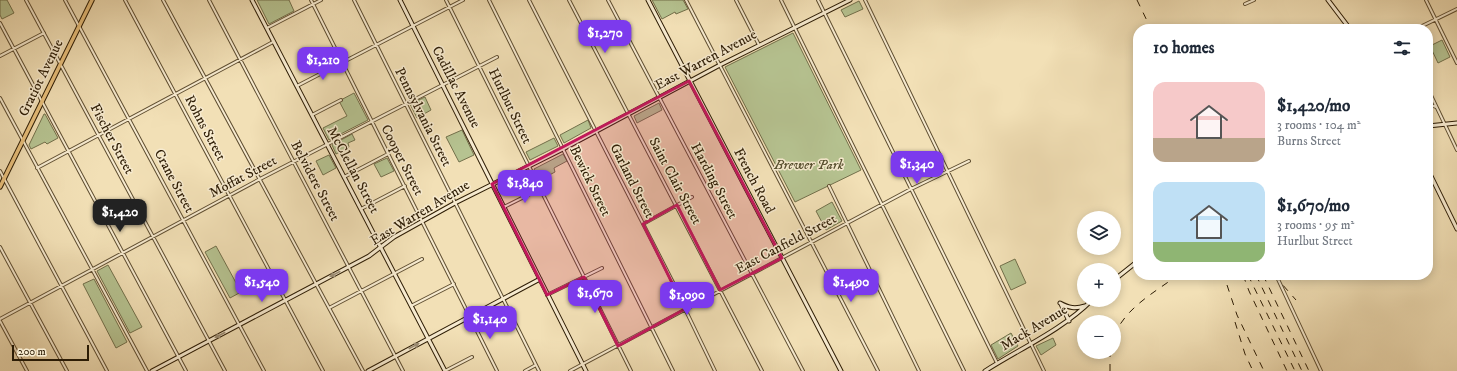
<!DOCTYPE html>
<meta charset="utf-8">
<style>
:root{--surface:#fff;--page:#f6f6f7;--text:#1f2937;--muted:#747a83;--accent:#7c3aed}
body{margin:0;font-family:"IM FELL DW Pica",serif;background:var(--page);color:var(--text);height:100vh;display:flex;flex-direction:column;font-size:15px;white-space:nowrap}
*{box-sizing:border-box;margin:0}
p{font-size:13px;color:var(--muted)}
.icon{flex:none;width:22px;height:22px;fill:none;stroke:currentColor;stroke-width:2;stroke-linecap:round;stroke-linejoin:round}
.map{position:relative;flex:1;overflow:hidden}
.panel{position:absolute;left:1133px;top:24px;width:300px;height:256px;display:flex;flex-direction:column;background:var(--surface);border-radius:16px;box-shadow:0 2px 10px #0003}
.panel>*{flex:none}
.buttons{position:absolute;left:1077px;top:211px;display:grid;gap:8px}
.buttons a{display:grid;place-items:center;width:44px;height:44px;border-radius:50%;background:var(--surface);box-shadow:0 2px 10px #0003;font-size:20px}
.scale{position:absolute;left:12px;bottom:10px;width:77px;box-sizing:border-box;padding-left:4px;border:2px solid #2e1d05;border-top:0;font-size:11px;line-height:14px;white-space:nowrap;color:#2e1d05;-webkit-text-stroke:3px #f7ebd0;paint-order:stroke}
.price{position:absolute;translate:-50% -34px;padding:0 9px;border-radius:8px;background:var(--accent);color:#fff;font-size:13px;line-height:26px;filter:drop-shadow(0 1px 2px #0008)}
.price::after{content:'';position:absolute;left:50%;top:24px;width:12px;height:9px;margin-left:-6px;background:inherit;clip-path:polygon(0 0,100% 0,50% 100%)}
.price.active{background:#222;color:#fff}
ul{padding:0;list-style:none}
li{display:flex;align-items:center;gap:12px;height:100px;padding:0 20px}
li span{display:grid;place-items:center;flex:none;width:112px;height:80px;border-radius:12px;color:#555}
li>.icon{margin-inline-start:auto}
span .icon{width:48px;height:48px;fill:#fffc;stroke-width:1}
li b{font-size:17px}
h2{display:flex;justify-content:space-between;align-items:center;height:48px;padding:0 20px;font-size:17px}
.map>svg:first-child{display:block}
</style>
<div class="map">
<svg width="1457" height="371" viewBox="0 0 1457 371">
<rect width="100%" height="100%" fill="#f2e0b6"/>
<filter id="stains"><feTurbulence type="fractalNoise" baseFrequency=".005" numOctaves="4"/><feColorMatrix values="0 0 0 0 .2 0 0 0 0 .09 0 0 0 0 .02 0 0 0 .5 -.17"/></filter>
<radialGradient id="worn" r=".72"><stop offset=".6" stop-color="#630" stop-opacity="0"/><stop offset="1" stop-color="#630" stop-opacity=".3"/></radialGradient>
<path fill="#b6c391" stroke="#72704b" d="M0,0h7l7,13 -12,6 -2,-4z
M257,0h32l5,11 -25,13z
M652,0h31l5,9 -12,5 -1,-2 -13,7z
M859,1l4,8 -18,8 -4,-7z
M793,33l68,137 -66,32 -70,-135z
M1442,40l8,17 -12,6 -8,-17z
M354,93l14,27 -39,20 -6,-12 24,-12 -8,-15z
M425,97l6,13 -14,8 -7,-14z
M659,103l3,7 -25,13 -3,-7z
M44,114h1l13,24 -11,6 -2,-2 -14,7 -2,-4z
M588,120l3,8 -27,15 -4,-8z
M462,130l12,25 -15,7 -13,-25z
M352,134l3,6 -7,3 1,4 -13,7 -4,-9z
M554,138l4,8 -28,14 -4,-8z
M563,154l4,7 -13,7 1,4 -15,8 -6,-11z
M329,155l7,13 -13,7 -7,-14z
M387,158l7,13 -13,6 -7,-13z
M832,202l10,19 -16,9 -10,-19z
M216,246l25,46 -11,6 -25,-46z
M1015,259l11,24 -15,7 -11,-24z
M108,265l34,62 -12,6 -33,-62z
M94,279l33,63 -11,6 -33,-64z
M1011,333l7,13 -20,13 -7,-14z
M1053,338l3,7 -15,10 -5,-9z"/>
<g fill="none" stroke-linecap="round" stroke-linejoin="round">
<g stroke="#5f4e31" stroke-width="4">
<path id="street" d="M26,0l199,371
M65,0l199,371
M125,0l198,371
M163,0l200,371
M209,0l194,371
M311,0l186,371
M354,0l185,371
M446,0l185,371
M489,0l184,371
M529,0l156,306 1,5 29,60
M569,0l193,371
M608,0l195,371
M686,0l192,371
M736,0l23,45
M781,0l183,371
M818,0l179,363
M865,0l179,371
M1426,0l31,63
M1245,4l9,-4
M0,23l186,348
M267,28l54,-28
M1416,29l41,-20
M0,56l44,-23
M297,86l166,-86
M1428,89l29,61
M0,98l147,273
M1428,104l8,3
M312,115l29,-15
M37,168l236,-126
M0,171l107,200
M344,177l44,-23
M829,186l90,185
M504,207l36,-18
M361,209l44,-23
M643,224l49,-27
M0,247l67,124
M1276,275l45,96
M547,295l55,-27
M411,306l43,-22
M329,308l93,-49
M0,319l260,-140 237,-122
M0,321l27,50
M445,371l27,-14
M525,371l11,-6
M570,371l341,-182 58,-28"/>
</g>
<g stroke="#2e1d05" stroke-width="5">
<path id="secondary" d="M252,0l193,371
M400,0l186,371
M648,0l193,371
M1328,0l22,29
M1428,126l29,-3
M1428,170l29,59
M1114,280l24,-19
M1060,303c9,5 15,6 25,3
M1061,304l8,17
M152,371l217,-115 25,-19 61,-34 108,-54 157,-84 130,-65
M368,371l172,-92
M985,371c36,-23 77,-41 107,-71"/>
</g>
<g stroke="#2e1d05" stroke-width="5.5">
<path id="primary" d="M0,187l92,-187"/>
</g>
<use href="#street" stroke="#f7ebd0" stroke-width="2"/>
<use href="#secondary" stroke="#f7ebd0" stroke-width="3"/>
<use href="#primary" stroke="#e9c07b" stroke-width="3.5"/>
<path stroke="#2e1d05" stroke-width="1" stroke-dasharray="7 7" stroke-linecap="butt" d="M1137,0l14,29
M1243,275l6,16 38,80
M1248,275l47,96
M1256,275l46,96
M1263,275l46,96
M1274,275l22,25
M1227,285l10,30 27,56
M1235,322l10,32 8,17
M1114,336c12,-29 40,-43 64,-61
M1110,371v-19"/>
</g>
<defs><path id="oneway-solid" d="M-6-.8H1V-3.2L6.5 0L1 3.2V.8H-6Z"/></defs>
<g fill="#9d8e75">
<use href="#oneway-solid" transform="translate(335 274) rotate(153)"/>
<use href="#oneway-solid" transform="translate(220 335) rotate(152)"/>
<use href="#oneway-solid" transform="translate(414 346) rotate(-28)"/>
</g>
<path fill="#c2185b" fill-opacity="0.2" stroke="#c2185b" stroke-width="3" stroke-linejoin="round" d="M689,81l93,177 -62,32 -43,-85 -34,19 42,85 -67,37 -34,-69 -37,18 -55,-111z"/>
<g text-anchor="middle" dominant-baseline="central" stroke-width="3" stroke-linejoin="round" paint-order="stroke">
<g font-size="14" fill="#2e1d05" stroke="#f7ebd0">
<text transform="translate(706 60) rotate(-28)">East Warren Avenue</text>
<text transform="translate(41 78) rotate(-64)">Gratiot Avenue</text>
<text transform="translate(456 87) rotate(63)">Cadillac Avenue</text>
<text transform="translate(510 106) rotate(64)">Hurlbut Street</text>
<text transform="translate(423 117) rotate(63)">Pennsylvania Street</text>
<text transform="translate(205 128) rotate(62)">Rohns Street</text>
<text transform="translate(112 139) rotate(62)">Fischer Street</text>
<text transform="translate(402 160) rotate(63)">Cooper Street</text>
<text transform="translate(353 170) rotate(62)">McClellan Street</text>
<text transform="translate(243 177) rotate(-28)">Moffat Street</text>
<text transform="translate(174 181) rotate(62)">Crane Street</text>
<text transform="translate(315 181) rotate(62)">Belvidere Street</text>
<text transform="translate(590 181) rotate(64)">Bewick Street</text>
<text transform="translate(632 181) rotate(63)">Garland Street</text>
<text transform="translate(675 181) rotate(62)">Saint Clair Street</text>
<text transform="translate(714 181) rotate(62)">Harding Street</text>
<text transform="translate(754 181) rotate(62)">French Road</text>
<text transform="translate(420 213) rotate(-31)">East Warren Avenue</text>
<text transform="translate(786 244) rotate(-28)">East Canfield Street</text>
<text transform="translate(1034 328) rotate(-31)">Mack Avenue</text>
</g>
<g font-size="14" font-style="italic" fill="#574f2f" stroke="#f7ebd0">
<text x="809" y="165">Brewer Park</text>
</g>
</g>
<rect width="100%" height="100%" filter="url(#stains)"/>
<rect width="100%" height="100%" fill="url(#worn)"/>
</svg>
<div class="buttons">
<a><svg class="icon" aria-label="layers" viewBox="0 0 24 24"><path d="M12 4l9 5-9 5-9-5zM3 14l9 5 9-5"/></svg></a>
<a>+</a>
<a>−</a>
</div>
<div class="scale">200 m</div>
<b class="price" style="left:605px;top:54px">$1,270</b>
<b class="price" style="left:323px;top:81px">$1,210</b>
<b class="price" style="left:917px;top:185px">$1,340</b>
<b class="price" style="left:525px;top:204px">$1,840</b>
<b class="price active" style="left:120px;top:233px">$1,420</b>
<b class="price" style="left:262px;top:303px">$1,540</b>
<b class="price" style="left:851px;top:303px">$1,490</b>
<b class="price" style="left:595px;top:314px">$1,670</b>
<b class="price" style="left:687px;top:316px">$1,090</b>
<b class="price" style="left:490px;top:340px">$1,140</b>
<section class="panel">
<h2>10 homes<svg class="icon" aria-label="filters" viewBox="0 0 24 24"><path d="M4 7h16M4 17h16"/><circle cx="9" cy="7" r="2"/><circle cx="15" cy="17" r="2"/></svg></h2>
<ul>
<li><span style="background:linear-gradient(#f6c9c9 70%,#b9a48a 0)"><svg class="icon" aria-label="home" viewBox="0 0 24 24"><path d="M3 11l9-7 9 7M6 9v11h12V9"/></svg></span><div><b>$1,420/mo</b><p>3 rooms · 104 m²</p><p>Burns Street</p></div></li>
<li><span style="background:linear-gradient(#bfe0f5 75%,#8fb573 0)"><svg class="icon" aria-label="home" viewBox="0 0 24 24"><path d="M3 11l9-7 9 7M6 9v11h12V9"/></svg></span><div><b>$1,670/mo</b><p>3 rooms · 95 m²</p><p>Hurlbut Street</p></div></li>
</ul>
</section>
</div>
